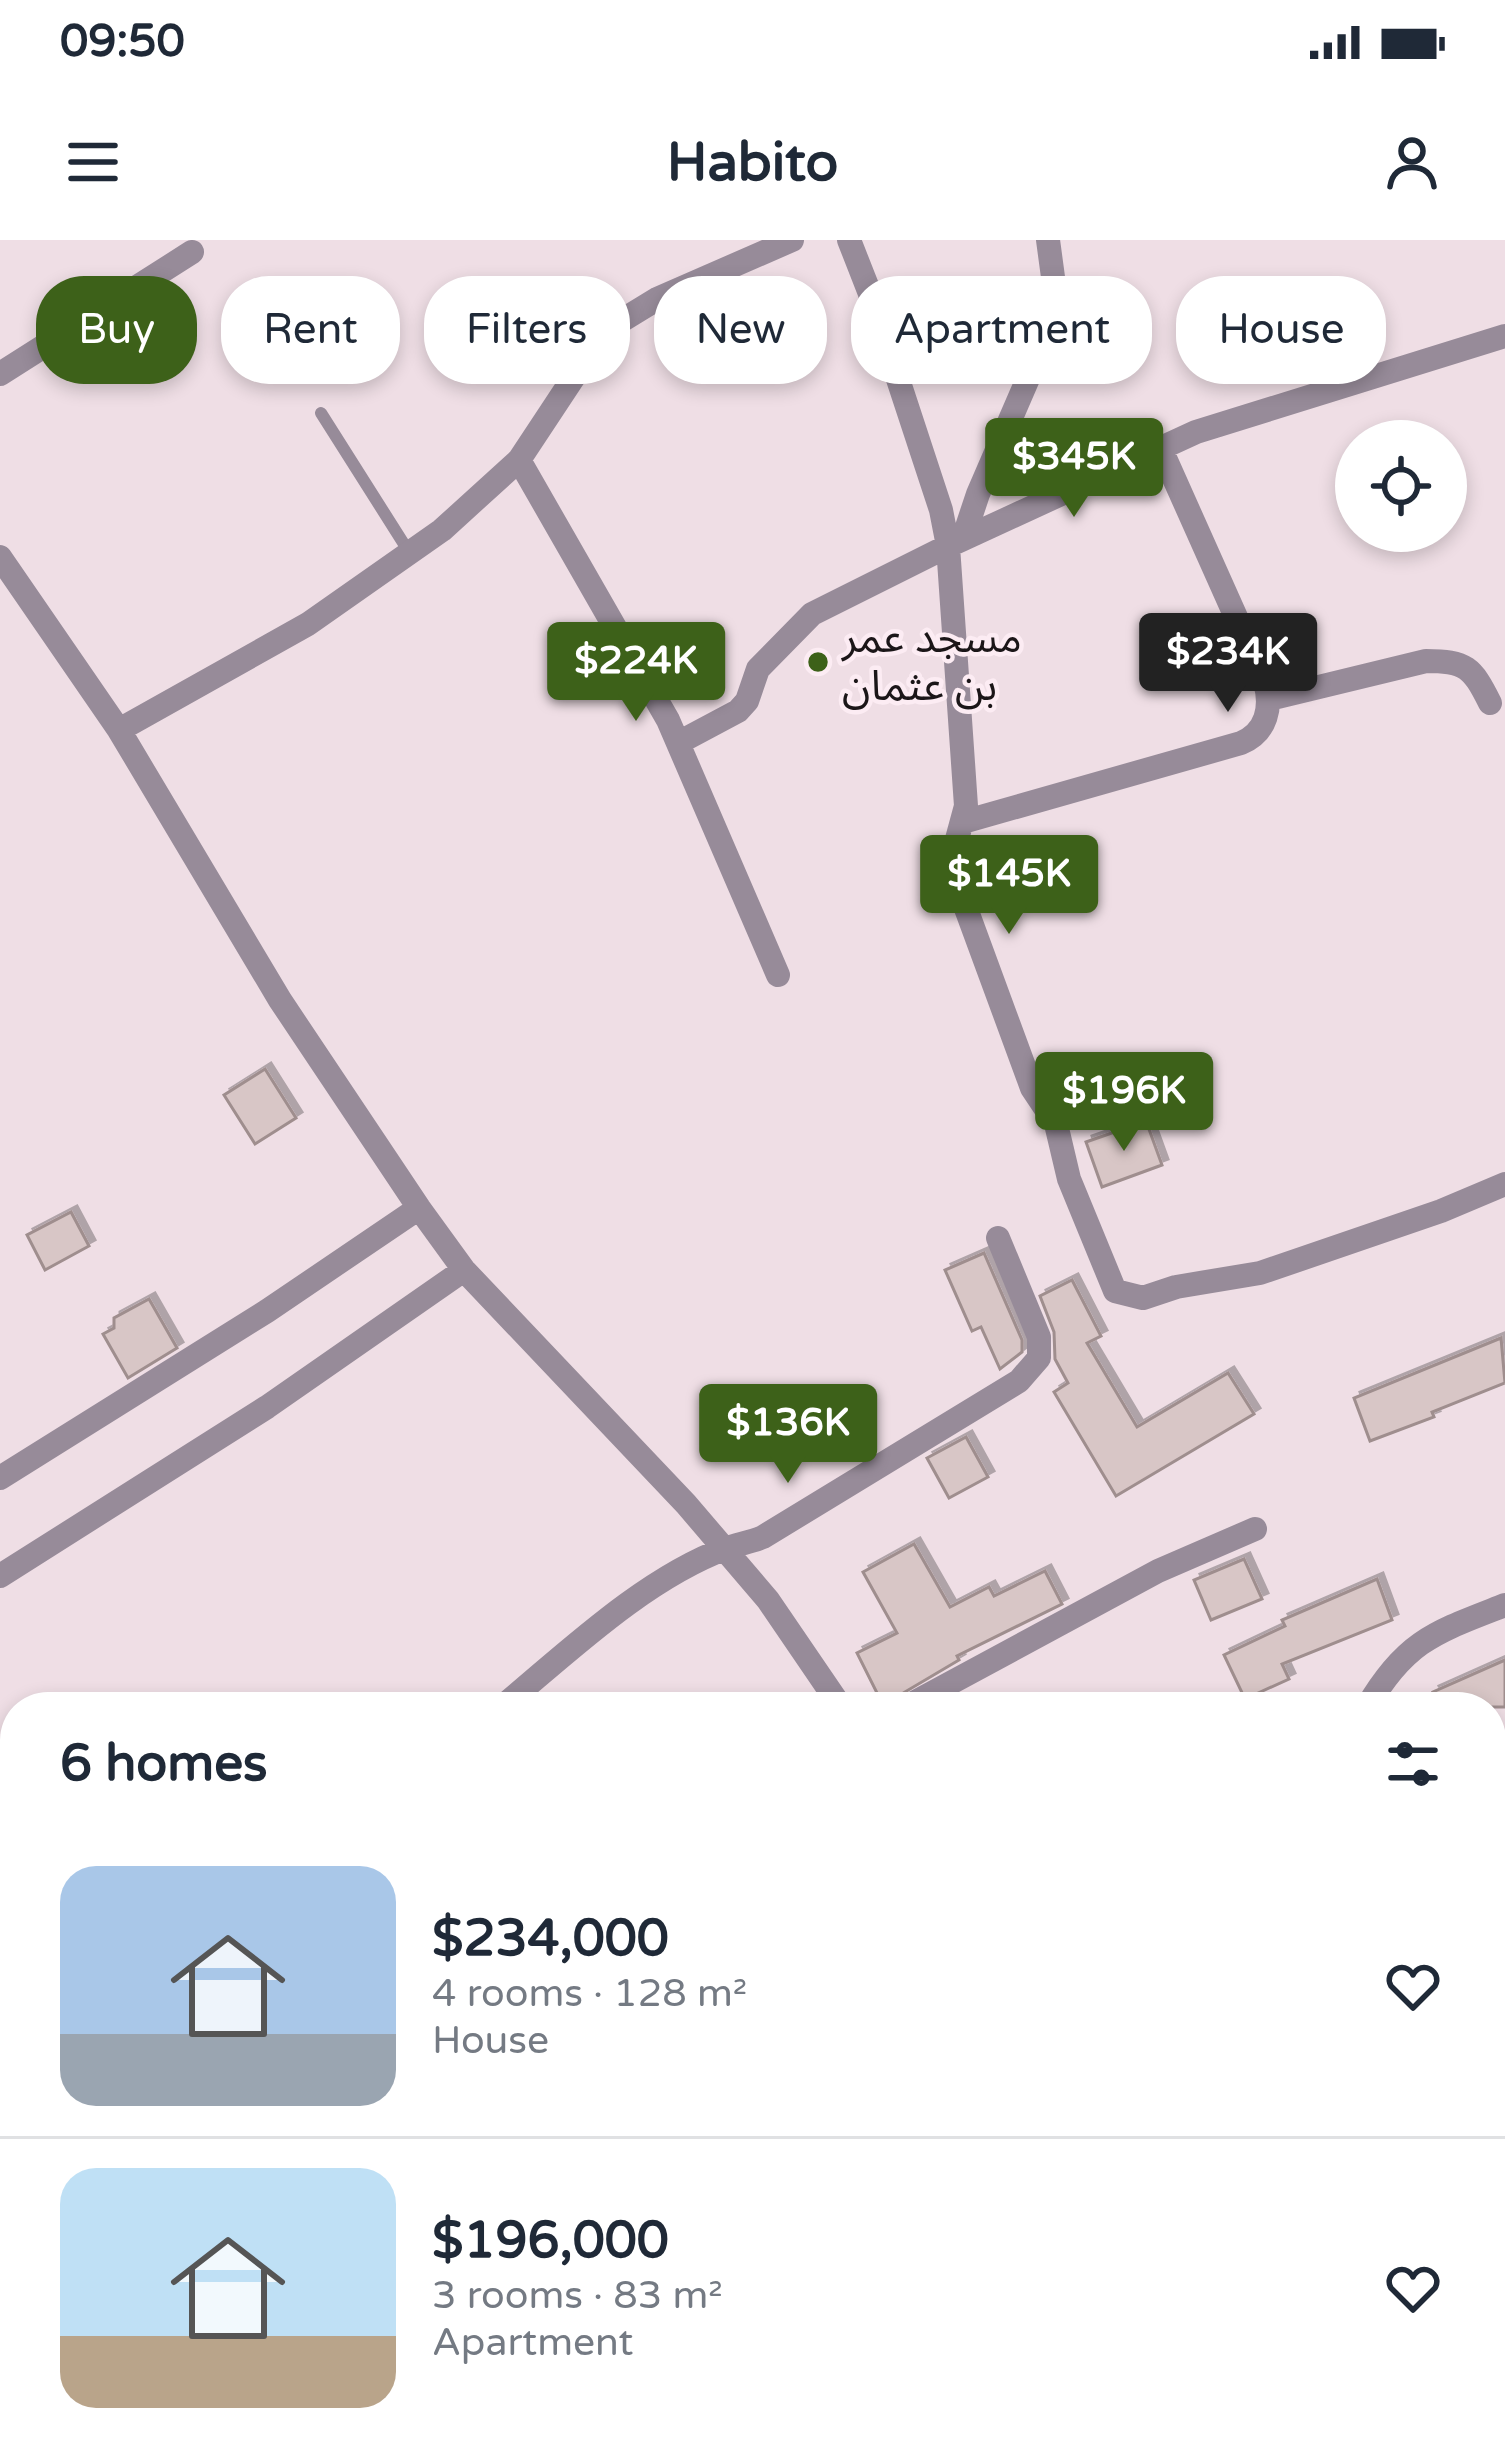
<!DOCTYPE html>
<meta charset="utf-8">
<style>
:root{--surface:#fff;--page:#f6f6f7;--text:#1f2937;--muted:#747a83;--line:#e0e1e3;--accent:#3d6119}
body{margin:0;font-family:"Varela Round","Noto Sans Arabic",sans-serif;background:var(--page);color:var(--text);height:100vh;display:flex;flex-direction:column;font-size:45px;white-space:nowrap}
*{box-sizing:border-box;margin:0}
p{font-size:39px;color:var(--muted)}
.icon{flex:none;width:66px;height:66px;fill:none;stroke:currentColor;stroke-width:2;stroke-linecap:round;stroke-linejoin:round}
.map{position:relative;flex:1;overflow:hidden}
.side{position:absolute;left:0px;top:1452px;width:1506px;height:768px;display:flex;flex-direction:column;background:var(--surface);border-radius:48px 48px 0 0;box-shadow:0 6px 18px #0003}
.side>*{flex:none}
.top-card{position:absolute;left:36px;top:36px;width:1434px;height:108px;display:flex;gap:24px}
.tools{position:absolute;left:1335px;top:180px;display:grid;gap:24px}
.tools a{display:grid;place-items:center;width:132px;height:132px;border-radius:50%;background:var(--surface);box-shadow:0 6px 18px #0003;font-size:60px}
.price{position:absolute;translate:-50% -102px;padding:0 27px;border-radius:12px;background:var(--accent);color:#fff;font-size:39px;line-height:78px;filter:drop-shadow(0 3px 6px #0008)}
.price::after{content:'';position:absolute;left:50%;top:72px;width:36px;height:27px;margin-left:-18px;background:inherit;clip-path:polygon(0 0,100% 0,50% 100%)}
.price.selected{background:#222;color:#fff}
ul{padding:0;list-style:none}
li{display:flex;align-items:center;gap:36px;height:300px;padding:0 60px}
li+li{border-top:3px solid var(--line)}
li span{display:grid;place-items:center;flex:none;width:336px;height:240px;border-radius:36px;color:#555}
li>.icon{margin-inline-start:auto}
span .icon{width:144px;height:144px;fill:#fffc;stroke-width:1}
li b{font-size:51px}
h2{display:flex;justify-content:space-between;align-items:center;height:144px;padding:0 60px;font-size:51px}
.chip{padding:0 42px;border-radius:48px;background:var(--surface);box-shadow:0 6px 18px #0003;font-size:42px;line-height:108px}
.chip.selected{background:var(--accent);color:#fff}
.status{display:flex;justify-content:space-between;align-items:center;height:84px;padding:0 60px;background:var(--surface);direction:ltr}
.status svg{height:33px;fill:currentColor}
header{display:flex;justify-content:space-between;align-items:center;height:156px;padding:0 60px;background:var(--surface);font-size:54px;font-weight:700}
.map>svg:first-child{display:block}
</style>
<div class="status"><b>09:50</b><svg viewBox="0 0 49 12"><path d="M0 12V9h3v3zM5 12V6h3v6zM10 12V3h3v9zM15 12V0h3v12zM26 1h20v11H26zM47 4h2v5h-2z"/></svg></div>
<header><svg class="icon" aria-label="menu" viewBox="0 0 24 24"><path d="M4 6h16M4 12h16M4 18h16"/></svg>Habito<svg class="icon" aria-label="person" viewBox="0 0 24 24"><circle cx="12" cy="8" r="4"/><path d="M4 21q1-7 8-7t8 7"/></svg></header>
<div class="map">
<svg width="1505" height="2220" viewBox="0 0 1505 2220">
<defs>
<filter id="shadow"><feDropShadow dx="6" dy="-6" stdDeviation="0" flood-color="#0004"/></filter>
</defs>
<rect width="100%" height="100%" fill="#efdee5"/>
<path fill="#d8c6c6" stroke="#9f8e8e" stroke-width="3" filter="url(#shadow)" d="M265,829l31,49 -41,26 -31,-49z
M1146,881l16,44 -60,22 -16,-45z
M71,972l18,34 -44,24 -18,-35z
M984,1013l38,87v12l-22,17 -19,-42 -9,4 -27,-61z
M1072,1040l29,56 -14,7 50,84 91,-54 26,41 -138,82 -62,-104 14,-9 -13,-24 -1,-27 -14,-36z
M149,1059l28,49 -49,30 -25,-44 11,-6v-10z
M1501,1098l4,45 -73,29 2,5 -64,24 -16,-43z
M966,1197l22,40 -39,21 -22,-40z
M914,1304l36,63 39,-20 5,9 51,-25 17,33 -105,52 2,4 -76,45 -26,-52 40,-20 -34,-61z
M1244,1319l18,40 -51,21 -17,-40z
M1377,1339l15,41 -110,44 7,15 -44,20 -21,-44 61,-29 -3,-6z
M1505,1420v47h-65l-7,-15z"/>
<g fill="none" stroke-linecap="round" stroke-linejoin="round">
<path stroke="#978b99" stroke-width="12" d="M321,173l88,139"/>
<path stroke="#978b99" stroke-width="24" d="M849,0l20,51 72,219 7,36 18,260 -16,59 82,223 24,36 13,55 46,112 28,7 33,-11 84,-14 181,-62 64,-27
M0,134l192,-122
M519,220l149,260 110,255
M963,299l15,-45 74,-171 3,-31 -7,-52
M0,317l119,173 161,270 139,208 45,62 222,234 82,96 73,107
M1269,459l157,-38c40,0 46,6 64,42
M119,490l189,-106 134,-94 77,-70 78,-118 24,-21 36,-22 135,-59
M678,503l60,-32 9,-10 11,-32 54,-55 136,-68 248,-114 309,-96
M963,582l278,-79c26,-11 31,-36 24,-61l-105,-235
M0,1238l267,-167 152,-103
M0,1336l267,-169 197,-137
M502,1467c66,-55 143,-129 225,-159 12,-4 24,-6 36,-11l256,-156 20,-23v-21l-41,-99
M906,1467l252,-136 97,-42
M1367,1467c39,-67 69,-75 138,-102
M0,1879l15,-14
M1491,1945l14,-5
M0,2001l15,-12
M1373,2205l10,15
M152,2220l25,-15
M1094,2220l23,-15"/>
</g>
<circle fill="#3d6119" stroke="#fcecf3" stroke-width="4.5" cx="818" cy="422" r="12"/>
<g text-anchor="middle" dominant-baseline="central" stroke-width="9" stroke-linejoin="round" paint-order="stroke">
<g font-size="42" fill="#1b1618" stroke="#fcecf3" text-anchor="start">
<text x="842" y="398">مسجد عمر<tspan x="842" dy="48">بن عثمان</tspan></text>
</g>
</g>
</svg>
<div class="tools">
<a><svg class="icon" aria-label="locate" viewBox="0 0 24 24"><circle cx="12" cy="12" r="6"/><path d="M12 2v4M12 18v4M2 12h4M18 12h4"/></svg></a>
</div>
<b class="price" style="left:1074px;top:280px">$345K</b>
<b class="price selected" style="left:1228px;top:475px">$234K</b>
<b class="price" style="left:636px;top:484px">$224K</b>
<b class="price" style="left:1009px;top:697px">$145K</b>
<b class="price" style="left:1124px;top:914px">$196K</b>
<b class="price" style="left:788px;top:1246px">$136K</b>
<div class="top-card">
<a class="chip selected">Buy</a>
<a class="chip">Rent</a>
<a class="chip">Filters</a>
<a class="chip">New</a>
<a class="chip">Apartment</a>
<a class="chip">House</a>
</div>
<section class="side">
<h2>6 homes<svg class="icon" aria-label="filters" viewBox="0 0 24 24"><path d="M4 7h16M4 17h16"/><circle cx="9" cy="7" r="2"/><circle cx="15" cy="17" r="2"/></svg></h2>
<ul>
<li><span style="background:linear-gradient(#a9c7e8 70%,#9aa5b1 0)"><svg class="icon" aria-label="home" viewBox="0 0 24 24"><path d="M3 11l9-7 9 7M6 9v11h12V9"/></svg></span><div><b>$234,000</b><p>4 rooms · 128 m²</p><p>House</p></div><svg class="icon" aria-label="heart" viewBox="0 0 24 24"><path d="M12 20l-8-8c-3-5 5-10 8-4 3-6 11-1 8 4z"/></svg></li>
<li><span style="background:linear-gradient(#bfe0f5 70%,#b9a48a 0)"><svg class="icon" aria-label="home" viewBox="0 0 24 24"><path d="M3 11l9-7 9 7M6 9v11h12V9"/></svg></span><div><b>$196,000</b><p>3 rooms · 83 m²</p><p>Apartment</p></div><svg class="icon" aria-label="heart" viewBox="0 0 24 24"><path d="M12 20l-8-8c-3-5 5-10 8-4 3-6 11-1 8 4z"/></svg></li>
</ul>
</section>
</div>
